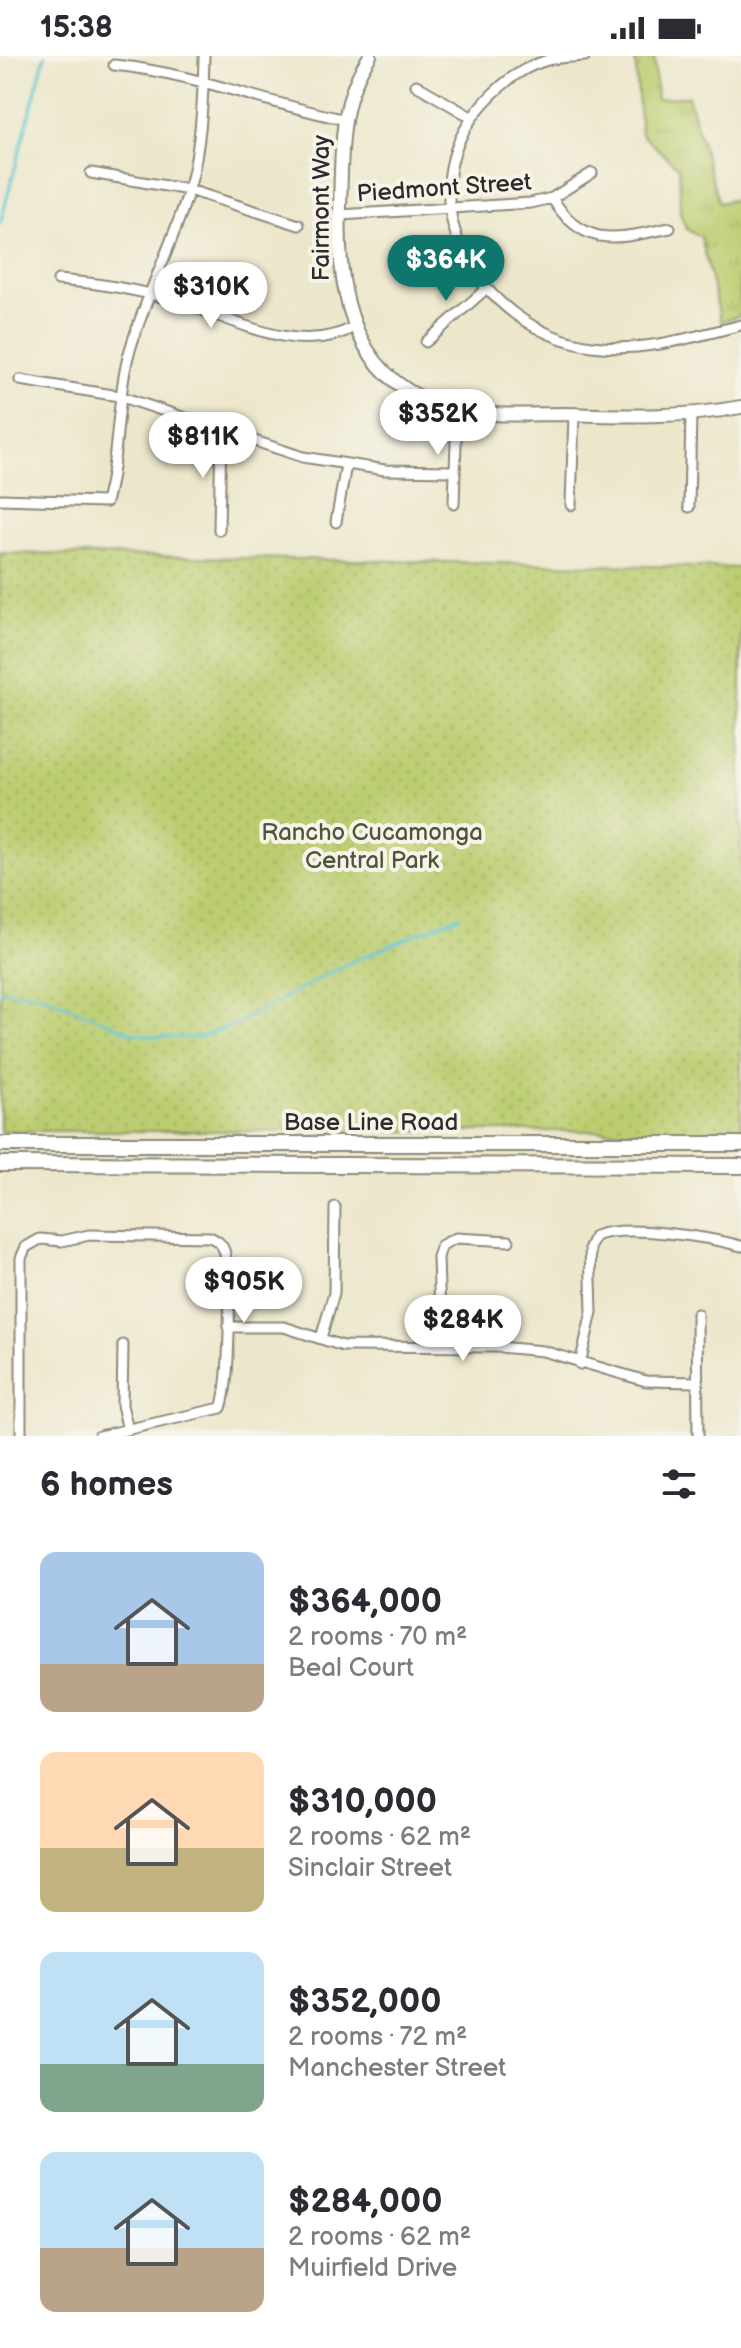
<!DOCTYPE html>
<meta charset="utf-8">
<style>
:root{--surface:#fff;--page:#f2f2f3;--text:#2b2b33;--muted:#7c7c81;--accent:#0f766e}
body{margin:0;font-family:"Balsamiq Sans",sans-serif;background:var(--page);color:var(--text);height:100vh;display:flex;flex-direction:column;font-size:30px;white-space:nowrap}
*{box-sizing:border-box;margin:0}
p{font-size:26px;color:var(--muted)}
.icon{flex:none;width:44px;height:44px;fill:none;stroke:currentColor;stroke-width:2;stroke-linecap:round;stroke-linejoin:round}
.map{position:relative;height:1380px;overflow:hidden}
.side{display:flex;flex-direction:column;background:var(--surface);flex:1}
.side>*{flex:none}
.price{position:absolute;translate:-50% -68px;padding:0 18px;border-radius:28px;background:#fff;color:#222;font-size:26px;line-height:52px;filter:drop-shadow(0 2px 4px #0008)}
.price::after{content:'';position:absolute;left:50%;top:48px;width:24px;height:18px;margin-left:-12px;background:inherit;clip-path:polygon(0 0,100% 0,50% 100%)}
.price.selected{background:var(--accent);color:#fff}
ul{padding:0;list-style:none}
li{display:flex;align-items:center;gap:24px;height:200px;padding:0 40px}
li span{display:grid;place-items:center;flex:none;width:224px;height:160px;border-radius:16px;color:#555}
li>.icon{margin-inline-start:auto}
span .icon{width:96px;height:96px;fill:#fffc;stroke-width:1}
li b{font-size:34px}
h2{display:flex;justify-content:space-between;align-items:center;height:96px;padding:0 40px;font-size:34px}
.status{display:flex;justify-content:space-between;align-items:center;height:56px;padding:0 40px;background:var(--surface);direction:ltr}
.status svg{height:22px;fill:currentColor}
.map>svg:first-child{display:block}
</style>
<div class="status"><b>15:38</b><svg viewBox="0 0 49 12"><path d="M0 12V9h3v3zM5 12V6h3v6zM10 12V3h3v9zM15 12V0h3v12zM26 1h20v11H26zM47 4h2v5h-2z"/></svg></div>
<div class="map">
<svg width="741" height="1380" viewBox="0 0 741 1380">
<defs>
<pattern id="grass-tufts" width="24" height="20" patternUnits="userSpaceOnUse" patternTransform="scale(2)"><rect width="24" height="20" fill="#bbcd70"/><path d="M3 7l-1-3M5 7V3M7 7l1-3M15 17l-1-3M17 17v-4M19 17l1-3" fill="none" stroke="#a1b061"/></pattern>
<pattern id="park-dots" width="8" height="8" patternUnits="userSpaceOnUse" patternTransform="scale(2)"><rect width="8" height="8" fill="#bbcd70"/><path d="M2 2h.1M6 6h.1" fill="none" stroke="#a1b061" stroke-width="1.8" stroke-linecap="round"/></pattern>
</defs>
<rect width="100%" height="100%" fill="#f7f3e8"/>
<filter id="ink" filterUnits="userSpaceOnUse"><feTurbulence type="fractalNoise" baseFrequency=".0125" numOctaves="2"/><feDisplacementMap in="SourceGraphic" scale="16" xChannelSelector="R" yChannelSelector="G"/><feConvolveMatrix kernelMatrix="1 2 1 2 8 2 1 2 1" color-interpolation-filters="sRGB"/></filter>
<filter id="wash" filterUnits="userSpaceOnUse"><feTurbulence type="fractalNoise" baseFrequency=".006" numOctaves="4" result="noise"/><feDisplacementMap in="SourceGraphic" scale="32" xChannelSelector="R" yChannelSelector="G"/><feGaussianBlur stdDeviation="1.8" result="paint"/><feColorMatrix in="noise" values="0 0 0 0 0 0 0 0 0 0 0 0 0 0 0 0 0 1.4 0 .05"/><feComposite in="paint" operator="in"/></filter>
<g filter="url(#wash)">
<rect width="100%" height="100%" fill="#ece7cb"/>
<path fill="url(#grass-tufts)" stroke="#737c4e" stroke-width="2" d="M654,1l3,42 31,-3 31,107 22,-5 -3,50 3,67 -20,7 -20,-85 -15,-8 -6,-16 -1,-45 -38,-34 -6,-76z"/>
<path fill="url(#park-dots)" stroke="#737c4e" stroke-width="2" d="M0,497l741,15v568l-47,-1 -19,-4h-675z"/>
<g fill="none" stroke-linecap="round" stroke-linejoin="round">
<path stroke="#5ac6d0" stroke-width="3" d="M0,168l45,-168
M0,935l39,3 91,38 23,5 44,1 41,-15 106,-58 116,-49"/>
</g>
</g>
<g filter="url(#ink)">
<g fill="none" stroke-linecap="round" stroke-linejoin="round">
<g stroke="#8c897b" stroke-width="13">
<path id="street" d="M585,0c-12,1 -25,1 -37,4 -26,7 -46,23 -64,43 -84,93 -6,227 108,243 50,7 101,-9 149,-21
M114,9c79,8 151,38 228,54
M416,29l55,32
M91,117l98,17 110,35
M552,142c33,53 66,40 118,30
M340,159l191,-12 21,-5 40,-25
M58,224c39,3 77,9 115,20 57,16 123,59 181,27
M426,286l61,-54
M20,324l99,16 184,61 82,13 69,1
M0,443l106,3c13,-47 10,-98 22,-145 16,-58 44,-111 61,-167 12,-43 14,-90 15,-134
M454,448l3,-94
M571,449l3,-90
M689,451l2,-93
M336,466l10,-57
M219,474l2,-99
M697,1258l1,122
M228,1271h56l59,19 155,1 45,4 103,30 51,1
M321,1282l13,-45 1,-86
M123,1289l-1,60 6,25
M441,1291l-3,-90 4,-12 14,-7 53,3
M580,1308l12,-52 -2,-65 5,-11c30,-12 113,1 146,10
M21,1380v-178l5,-11 14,-8 22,2 27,-6 121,2c8,4 13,7 15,17 7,26 5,130 -4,154l-122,28"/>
</g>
<g stroke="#8c897b" stroke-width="16">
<path id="secondary" d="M370,0c-32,46 -28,99 -30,152 -4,88 15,179 115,201 35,8 75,5 110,5 59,2 118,4 176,-7"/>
</g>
<g stroke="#8c897b" stroke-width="18">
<path id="primary" d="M0,1088h741
M0,1108l741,2"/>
</g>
<use href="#street" stroke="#fff" stroke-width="9"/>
<use href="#secondary" stroke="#fff" stroke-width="12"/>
<use href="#primary" stroke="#fff" stroke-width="14"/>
</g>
</g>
<g text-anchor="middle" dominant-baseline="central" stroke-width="8" stroke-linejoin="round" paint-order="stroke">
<g font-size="24" fill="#2b2b2b" stroke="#f7f3e8">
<text transform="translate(444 132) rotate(-4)">Piedmont Street</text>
<text transform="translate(321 152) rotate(-90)">Fairmont Way</text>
<text x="371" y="1066">Base Line Road</text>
</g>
<g font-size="24" fill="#4f543c" stroke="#f7f3e8">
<text x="372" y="776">Rancho Cucamonga<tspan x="372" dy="28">Central Park</tspan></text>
</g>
</g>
</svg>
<b class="price selected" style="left:446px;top:247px">$364K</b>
<b class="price" style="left:211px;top:274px">$310K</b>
<b class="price" style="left:438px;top:401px">$352K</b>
<b class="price" style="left:203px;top:424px">$811K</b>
<b class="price" style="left:244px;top:1269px">$905K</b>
<b class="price" style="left:463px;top:1307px">$284K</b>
</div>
<section class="side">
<h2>6 homes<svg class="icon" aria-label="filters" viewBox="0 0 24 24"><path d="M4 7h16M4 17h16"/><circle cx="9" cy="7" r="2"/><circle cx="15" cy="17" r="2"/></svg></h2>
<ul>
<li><span style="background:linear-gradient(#a9c7e8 70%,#b9a48a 0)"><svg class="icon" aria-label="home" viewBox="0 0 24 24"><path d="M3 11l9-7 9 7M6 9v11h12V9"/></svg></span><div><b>$364,000</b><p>2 rooms · 70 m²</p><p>Beal Court</p></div></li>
<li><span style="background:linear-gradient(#ffd9b3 60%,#c2b280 0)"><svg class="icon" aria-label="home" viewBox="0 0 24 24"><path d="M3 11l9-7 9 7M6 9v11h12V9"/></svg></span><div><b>$310,000</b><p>2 rooms · 62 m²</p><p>Sinclair Street</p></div></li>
<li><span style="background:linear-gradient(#bfe0f5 70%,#7fa58c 0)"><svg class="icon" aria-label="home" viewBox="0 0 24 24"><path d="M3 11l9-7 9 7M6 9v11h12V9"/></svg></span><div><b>$352,000</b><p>2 rooms · 72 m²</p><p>Manchester Street</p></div></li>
<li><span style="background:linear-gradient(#bfe0f5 60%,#b9a48a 0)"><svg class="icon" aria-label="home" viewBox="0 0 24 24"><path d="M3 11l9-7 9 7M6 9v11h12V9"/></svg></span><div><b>$284,000</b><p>2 rooms · 62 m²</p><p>Muirfield Drive</p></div></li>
</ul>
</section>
